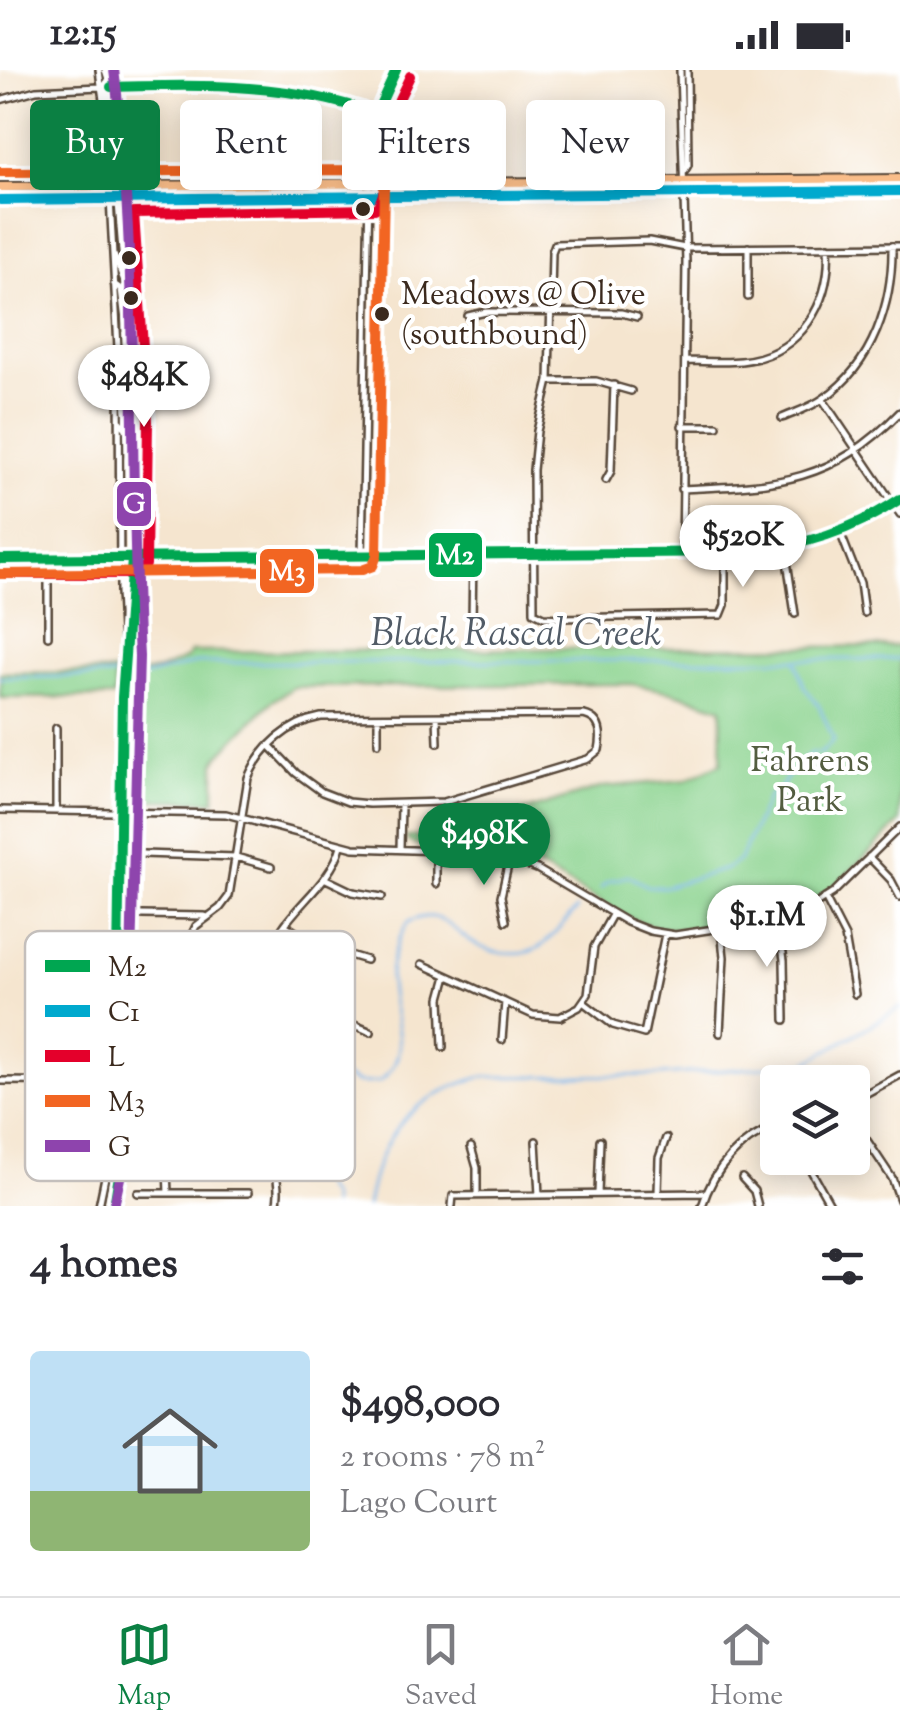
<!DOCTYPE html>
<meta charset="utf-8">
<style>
:root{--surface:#fff;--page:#f2f2f3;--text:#2b2b33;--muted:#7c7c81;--line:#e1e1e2;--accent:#0b8043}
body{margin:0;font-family:"Sorts Mill Goudy",serif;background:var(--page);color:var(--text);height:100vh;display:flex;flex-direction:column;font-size:38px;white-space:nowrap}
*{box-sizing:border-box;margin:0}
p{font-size:32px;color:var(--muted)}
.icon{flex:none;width:55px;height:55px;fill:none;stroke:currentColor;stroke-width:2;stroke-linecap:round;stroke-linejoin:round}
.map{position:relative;height:1136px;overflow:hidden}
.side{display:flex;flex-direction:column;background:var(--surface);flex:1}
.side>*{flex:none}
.guide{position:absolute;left:30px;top:30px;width:840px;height:90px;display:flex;gap:20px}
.tools{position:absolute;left:760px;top:995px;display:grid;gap:20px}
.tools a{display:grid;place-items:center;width:110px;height:110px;border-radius:10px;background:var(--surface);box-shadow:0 5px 25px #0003;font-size:50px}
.price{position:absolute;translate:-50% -85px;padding:0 22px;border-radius:35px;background:#fff;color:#222;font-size:32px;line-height:65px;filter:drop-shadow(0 2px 5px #0008)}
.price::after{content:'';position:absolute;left:50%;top:60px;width:30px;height:22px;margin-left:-15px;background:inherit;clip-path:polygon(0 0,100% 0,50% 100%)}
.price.current{background:var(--accent);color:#fff}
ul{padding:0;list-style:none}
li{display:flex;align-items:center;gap:30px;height:250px;padding:0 30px}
li span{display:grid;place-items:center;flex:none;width:280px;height:200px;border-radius:10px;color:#555}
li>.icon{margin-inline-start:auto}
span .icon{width:120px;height:120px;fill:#fffc;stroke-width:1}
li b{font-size:42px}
h2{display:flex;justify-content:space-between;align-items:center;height:120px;padding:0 30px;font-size:42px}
.tag{padding:0 35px;border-radius:10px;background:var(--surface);box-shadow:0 5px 25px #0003;font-size:35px;line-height:90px}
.tag.current{background:var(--accent);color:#fff}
.status{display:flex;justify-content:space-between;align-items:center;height:70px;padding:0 50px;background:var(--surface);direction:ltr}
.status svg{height:28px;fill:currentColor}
.tab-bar{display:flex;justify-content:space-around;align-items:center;height:140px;border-top:2px solid var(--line);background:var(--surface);font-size:28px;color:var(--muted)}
.tab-bar a{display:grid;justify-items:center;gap:5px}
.tab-bar .current{color:var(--accent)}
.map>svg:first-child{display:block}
</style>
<div class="status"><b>12:15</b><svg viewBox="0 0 49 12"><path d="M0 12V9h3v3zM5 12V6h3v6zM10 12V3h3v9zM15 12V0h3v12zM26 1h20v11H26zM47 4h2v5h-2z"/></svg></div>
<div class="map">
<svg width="900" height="1136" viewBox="0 0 900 1136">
<rect width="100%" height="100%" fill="#fff"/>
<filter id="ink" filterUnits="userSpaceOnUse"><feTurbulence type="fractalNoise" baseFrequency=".01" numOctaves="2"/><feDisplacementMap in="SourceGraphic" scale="20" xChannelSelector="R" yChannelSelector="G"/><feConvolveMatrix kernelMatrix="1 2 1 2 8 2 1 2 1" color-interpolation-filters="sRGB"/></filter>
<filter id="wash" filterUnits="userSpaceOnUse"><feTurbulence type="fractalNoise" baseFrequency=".0048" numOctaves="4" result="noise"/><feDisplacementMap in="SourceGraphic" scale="40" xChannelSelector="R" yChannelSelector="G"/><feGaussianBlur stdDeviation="2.25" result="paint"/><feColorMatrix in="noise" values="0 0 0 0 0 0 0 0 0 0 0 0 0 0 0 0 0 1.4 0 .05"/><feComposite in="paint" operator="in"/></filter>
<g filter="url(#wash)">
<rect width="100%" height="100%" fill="#f5e5cf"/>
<path fill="#8ad38e" stroke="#627e56" stroke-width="2.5" d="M900,576v176l-61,61 -23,18 -36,13 -90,16 -33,-2 -28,-10 -121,-68 -27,-5 -67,-1 -6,-3 -1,-4h34l162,-50 82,-7 36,-17 1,-55 -50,-16 -41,-8 -337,3 -23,15 -52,53 -4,8v38l-81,-1 2,-126 24,-4 27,-12 3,-6z
M115,602l-1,25 -114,1v-25z"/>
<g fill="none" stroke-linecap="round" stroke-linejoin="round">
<path stroke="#79b5eb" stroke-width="2.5" d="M0,608l113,-2
M135,609l61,-16 704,-4
M601,818l6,-6 22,-6 18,10 17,1 62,-18 14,-10 28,-62 12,-8 8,-13 23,-23h10l13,-13 -15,-34 -15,-20 -8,-25
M331,1136v-7l-8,-14 7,-35 -1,-6 -14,-7 -1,-41 6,-18 7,-7c23,1 21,18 53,10 37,-29 8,-67 10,-106 1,-17 9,-39 18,-53 33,-14 38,3 62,19 18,12 49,18 68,7 10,-5 29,-29 39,-39
M367,1136c12,-72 44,-110 115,-129l180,-2 142,-11 96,-56"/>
</g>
</g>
<g filter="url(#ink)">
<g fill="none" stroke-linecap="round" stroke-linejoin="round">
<g stroke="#574639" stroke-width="10">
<path id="minor" d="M99,0l7,53 13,244 1,225 3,59
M105,0l5,15
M680,0l6,192 -4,291
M100,17l6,4 3,19
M111,17c91,-2 180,-10 265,27
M0,30l36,-10 64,-3
M684,102l4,-7 -1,-95
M748,177v50
M114,185l10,26
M114,214l7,5 5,39
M468,246l18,-4 135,1 16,4
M685,291c18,0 38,2 56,0 60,-6 91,-59 87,-115
M121,299l5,42 6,10
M549,311h47l35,10
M823,330l77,114
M782,348c14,-6 30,-11 42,-20 49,-34 69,-95 68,-152
M121,352l5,7 5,38
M682,356h35
M606,410l5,-9 3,-86
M681,419c94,-4 150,-5 219,-77
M840,462l20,51 4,30
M785,478l10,66
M725,483v52l-4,10 -161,3 -16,-1 -10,-5 -1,-142 4,-39 12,-50 3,-129 3,-8 94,-3 36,7 215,-2
M362,485l8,-417 6,-24 20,-44
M0,489l746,-7c56,-4 108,-20 154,-53
M48,489v77
M472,551l1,-66
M378,647v26
M437,647l1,26
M0,740l226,4 128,34 144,5 39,16 90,53 23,9 25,4 91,-14 44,-13 23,-15 67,-66
M56,741v-83
M400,779l1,-44
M436,779v35
M142,784l94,3 35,10
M869,787l22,23 9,17
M326,809l27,13 29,5
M825,828l20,39 10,57
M141,845l64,1
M778,848l6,42 1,60
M506,851l-5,-25 9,-39
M285,855l31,20 50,15
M422,894l111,51 27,2 19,-10 9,-13 6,-47 18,-32
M236,913l16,3 20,-4
M583,932l30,23 31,9 21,-100
M283,950c30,-16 59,0 88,12
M720,963l4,-76 -3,-28
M502,970l3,-38
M207,972l35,8 48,-1
M443,977l-2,-49 6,-22
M0,1011l113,1
M852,1031l48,-26
M164,1036l55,7 73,-2c19,-36 -26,-113 -21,-154 4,-41 58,-66 70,-111
M262,1043c0,31 23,66 14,93
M852,1048l40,60 8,22
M536,1071l3,54
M471,1077l6,21v27
M804,1088l27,48
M742,1108l12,13 4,15
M138,1123h110
M168,1123l-8,-194 36,-73 24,-18 9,-12 19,-118c13,-31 40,-55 73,-61l263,-2c18,4 18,20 15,35l-11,9 -144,43 -75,2 -21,-2 -26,-10 -26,-19 -26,-27
M658,1123l1,-35 7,-20
M598,1124l2,-54
M99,1136l11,-53 2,-40 12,-457c21,-145 7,-296 -5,-441 -4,-49 -5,-97 -9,-145
M114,1136l7,-43 2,-195 -5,-6
M452,1136l1,-10 253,-3
M702,1136c12,-38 38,-67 76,-81"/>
</g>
<g stroke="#574639" stroke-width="12">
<path id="major" d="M0,117l900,-8
M0,130l900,-9"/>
</g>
<use href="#minor" stroke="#fff" stroke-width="5"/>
<use href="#major" stroke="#f9bd89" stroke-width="8"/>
<g stroke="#fff" stroke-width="18">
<path id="bus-1" d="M111,17c91,-2 178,-5 265,27l20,-44
M0,489l746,-7c57,-6 106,-21 154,-53
M114,1136l7,-43 2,-195 -5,-6 4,-265 10,-138"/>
</g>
<g stroke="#fff" stroke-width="18">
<path id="bus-2" d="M0,130l900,-9"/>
</g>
<g stroke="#fff" stroke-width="18">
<path id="bus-3" d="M0,504h133l13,-9 2,-144 -14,-208 241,-4c16,-16 7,-50 11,-71 3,-22 15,-42 24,-62"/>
</g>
<g stroke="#fff" stroke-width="18">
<path id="bus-4" d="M0,102l369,-2 11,4 4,11 -7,370 -4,11 -11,4 -362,4"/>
</g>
<g stroke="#fff" stroke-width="18">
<path id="bus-5" d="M114,0c26,194 14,391 25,586l-12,458 -2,41 -11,51"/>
</g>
<use href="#bus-1" stroke="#00a651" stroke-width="10"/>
<use href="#bus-2" stroke="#00a9ce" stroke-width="10"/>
<use href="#bus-3" stroke="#e4002b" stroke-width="10"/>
<use href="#bus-4" stroke="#f26522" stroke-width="10"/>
<use href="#bus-5" stroke="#8e44ad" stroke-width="10"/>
</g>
</g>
<g fill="#3b2a1e" stroke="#fff" stroke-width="4">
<circle cx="363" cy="139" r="9"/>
<circle cx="129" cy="188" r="9"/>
<circle cx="131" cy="228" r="9"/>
<circle cx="382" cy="244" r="9"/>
</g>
<g text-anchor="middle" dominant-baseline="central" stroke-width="8" stroke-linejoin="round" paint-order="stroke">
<g font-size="32" fill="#3b2a1e" stroke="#fff" text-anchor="start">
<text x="401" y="226">Meadows @ Olive<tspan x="401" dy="40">(southbound)</tspan></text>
</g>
<g font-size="35" fill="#535d40" stroke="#fff">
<text x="810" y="692">Fahrens<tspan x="810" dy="40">Park</tspan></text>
</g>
<g font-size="38" font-style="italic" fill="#515b66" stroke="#fff">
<text x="516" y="566">Black Rascal Creek</text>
</g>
</g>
<rect x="25" y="861" width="330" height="250" rx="15" fill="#fff" stroke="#c4bfbc" stroke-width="2.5"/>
<rect x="45" y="890" width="45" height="12" fill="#00a651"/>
<rect x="45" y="935" width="45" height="12" fill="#00a9ce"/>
<rect x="45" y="980" width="45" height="12" fill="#e4002b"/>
<rect x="45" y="1025" width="45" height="12" fill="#f26522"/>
<rect x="45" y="1070" width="45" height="12" fill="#8e44ad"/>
<g font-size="28" fill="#3b2a1e">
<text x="108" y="906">M2</text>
<text x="108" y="951">C1</text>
<text x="108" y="996">L</text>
<text x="108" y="1041">M3</text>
<text x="108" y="1086">G</text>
</g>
<g stroke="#fff" stroke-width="4">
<rect x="115" y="410" width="38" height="48" rx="10" fill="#8e44ad"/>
<rect x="427" y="461" width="57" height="48" rx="10" fill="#00a651"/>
<rect x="258" y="477" width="58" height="48" rx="10" fill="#f26522"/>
</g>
<g font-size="28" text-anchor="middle" font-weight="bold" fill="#fff">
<text x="134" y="443">G</text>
<text x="455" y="494">M2</text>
<text x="287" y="510">M3</text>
</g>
</svg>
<div class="tools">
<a><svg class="icon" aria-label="layers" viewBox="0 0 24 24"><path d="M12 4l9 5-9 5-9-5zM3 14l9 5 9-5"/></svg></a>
</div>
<b class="price" style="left:144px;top:360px">$484K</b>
<b class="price" style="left:743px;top:520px">$520K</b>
<b class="price current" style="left:484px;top:818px">$498K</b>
<b class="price" style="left:767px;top:900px">$1.1M</b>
<div class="guide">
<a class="tag current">Buy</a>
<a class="tag">Rent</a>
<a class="tag">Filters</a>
<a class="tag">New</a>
</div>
</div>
<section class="side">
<h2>4 homes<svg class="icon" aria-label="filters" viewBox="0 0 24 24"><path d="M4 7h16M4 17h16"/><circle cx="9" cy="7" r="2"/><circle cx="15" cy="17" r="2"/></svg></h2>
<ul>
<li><span style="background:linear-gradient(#bfe0f5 70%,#8fb573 0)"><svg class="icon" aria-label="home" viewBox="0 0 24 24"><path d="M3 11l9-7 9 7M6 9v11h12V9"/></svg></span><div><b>$498,000</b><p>2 rooms · 78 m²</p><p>Lago Court</p></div></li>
</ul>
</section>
<nav class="tab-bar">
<a class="current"><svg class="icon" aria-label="map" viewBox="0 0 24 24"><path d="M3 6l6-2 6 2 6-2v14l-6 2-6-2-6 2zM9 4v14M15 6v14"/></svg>Map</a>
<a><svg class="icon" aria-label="saved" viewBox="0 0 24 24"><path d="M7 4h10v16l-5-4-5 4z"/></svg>Saved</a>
<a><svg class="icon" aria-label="home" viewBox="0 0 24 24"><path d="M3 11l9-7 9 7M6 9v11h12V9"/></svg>Home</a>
</nav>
